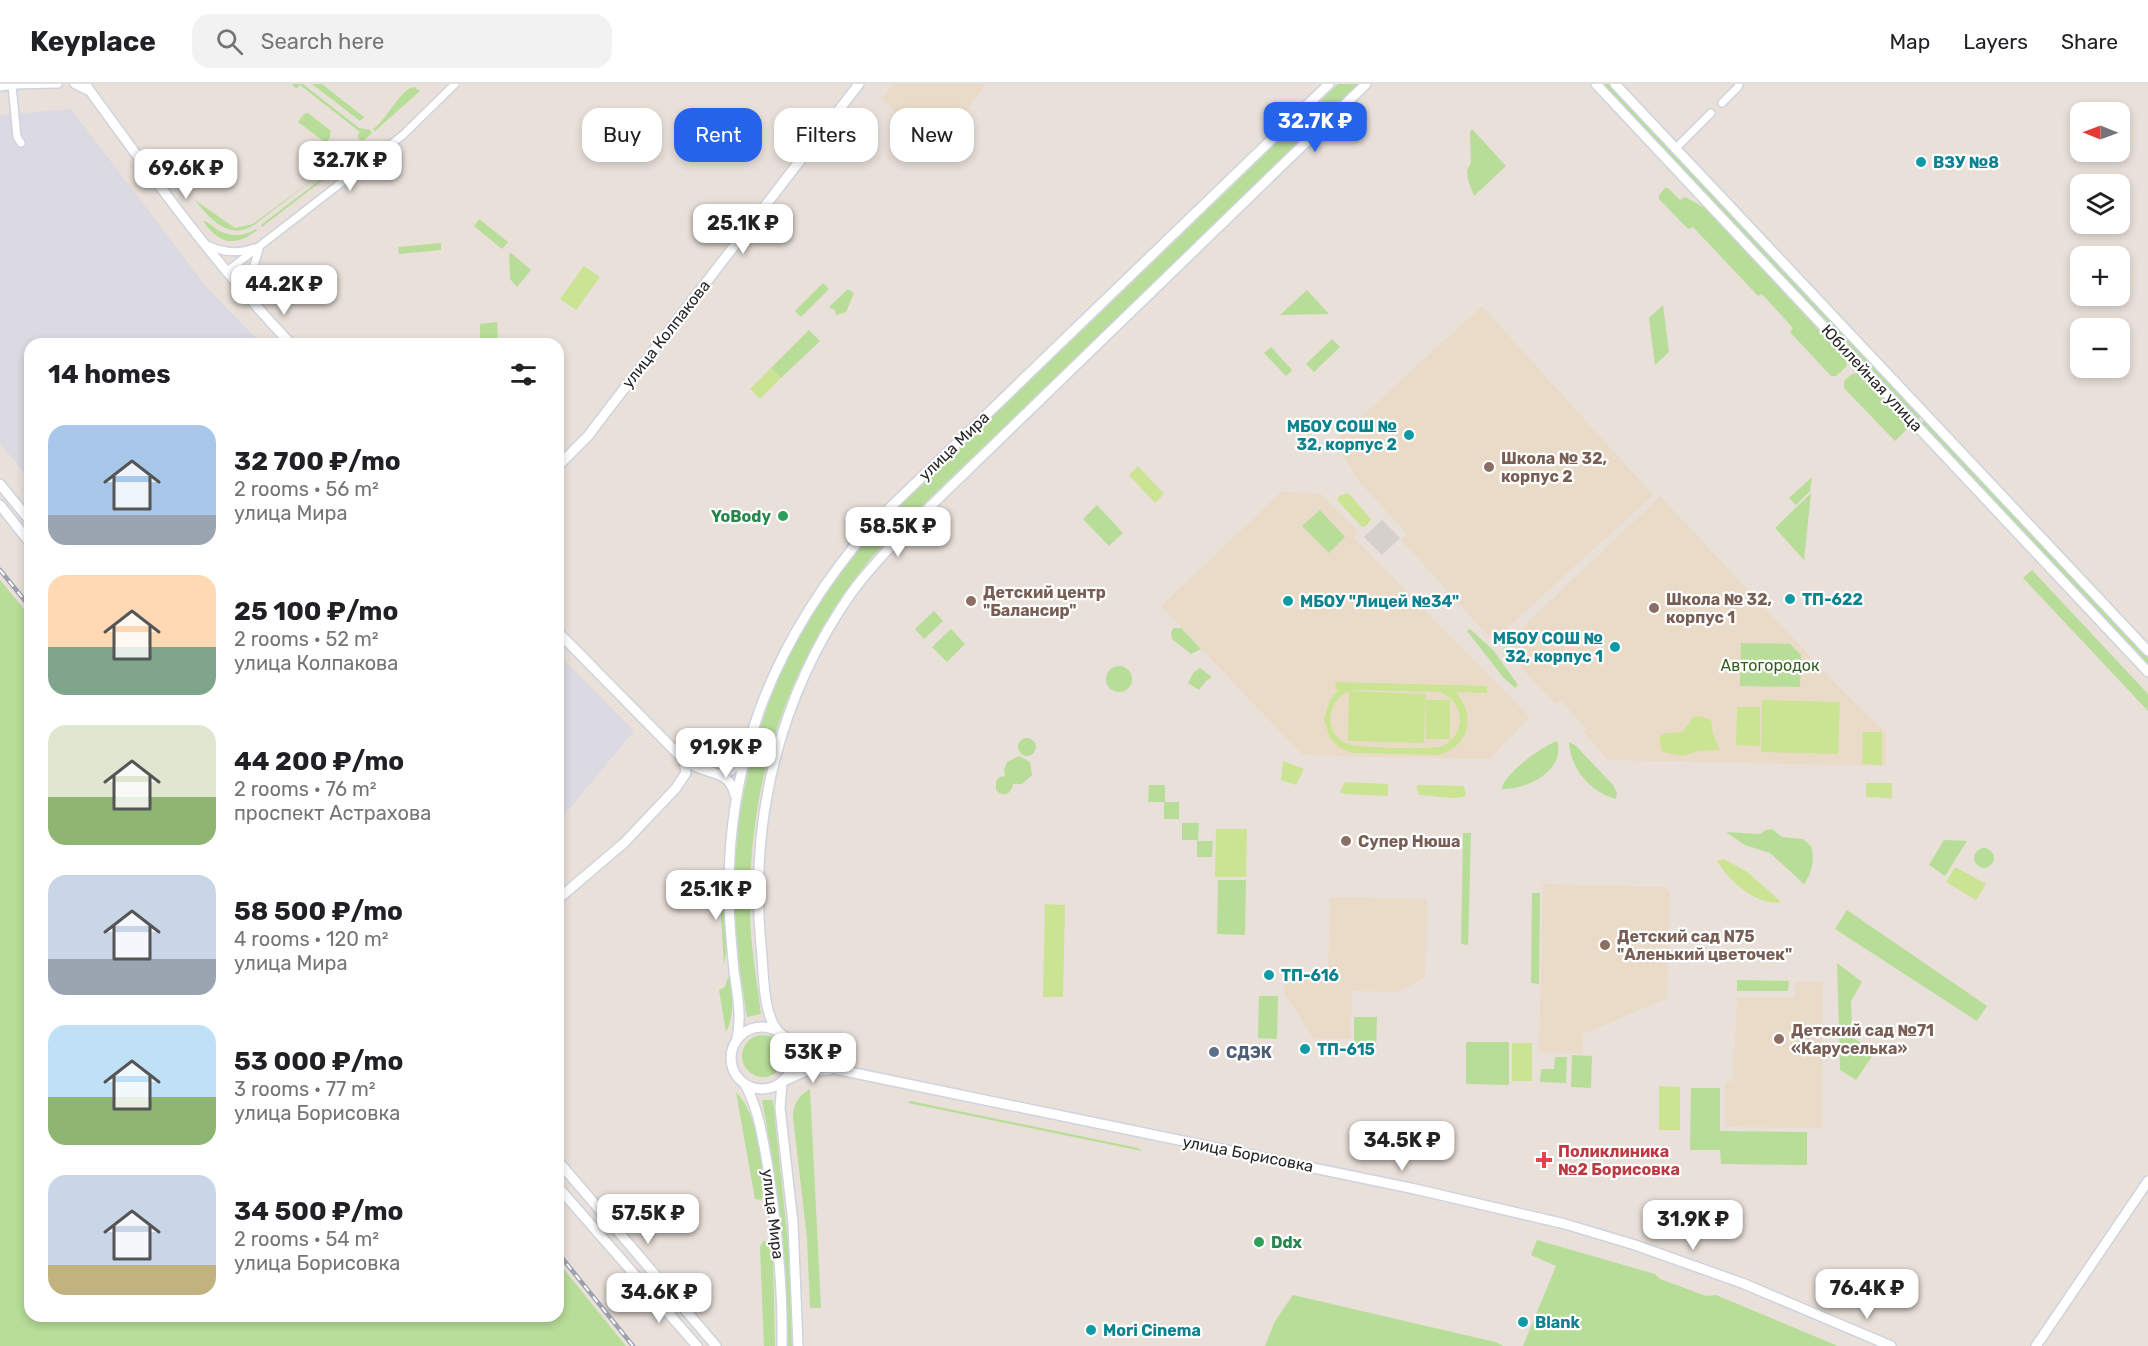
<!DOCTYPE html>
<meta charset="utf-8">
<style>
:root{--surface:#fff;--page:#f2f2f2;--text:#202124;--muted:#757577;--line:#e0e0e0;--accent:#2563eb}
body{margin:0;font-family:Rubik,sans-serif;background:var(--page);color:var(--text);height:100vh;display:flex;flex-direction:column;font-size:22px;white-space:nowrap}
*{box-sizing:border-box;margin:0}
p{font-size:20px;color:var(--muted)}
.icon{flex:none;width:33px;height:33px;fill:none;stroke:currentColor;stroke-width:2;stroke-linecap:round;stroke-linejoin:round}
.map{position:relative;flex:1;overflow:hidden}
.panel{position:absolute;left:24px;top:254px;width:540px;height:984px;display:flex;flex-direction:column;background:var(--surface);border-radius:18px;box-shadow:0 3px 9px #0003}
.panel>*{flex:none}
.top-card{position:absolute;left:582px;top:24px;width:570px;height:54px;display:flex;gap:12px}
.needle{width:39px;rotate:271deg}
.controls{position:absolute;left:2070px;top:18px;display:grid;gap:12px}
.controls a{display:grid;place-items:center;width:60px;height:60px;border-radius:12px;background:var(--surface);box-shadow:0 3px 9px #0003;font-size:30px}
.price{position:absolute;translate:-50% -51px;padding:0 14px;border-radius:12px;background:#fff;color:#222;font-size:20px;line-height:39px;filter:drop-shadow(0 2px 3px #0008)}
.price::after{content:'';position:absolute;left:50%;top:36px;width:18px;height:14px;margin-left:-9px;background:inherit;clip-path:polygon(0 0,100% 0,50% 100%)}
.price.selected{background:var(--accent);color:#fff}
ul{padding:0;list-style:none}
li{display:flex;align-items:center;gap:18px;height:150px;padding:0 24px}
li span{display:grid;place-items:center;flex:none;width:168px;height:120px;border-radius:18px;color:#555}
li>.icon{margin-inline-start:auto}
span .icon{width:72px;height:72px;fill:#fffc;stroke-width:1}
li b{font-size:26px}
h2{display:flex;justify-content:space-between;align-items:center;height:72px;padding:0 24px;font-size:26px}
.tag{padding:0 21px;border-radius:18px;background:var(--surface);box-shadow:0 3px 9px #0003;font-size:21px;line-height:54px}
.tag.selected{background:var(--accent);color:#fff}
header{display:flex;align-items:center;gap:36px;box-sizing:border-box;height:84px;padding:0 30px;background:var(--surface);border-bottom:2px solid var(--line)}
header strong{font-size:28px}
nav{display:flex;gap:33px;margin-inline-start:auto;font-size:21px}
.search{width:420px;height:54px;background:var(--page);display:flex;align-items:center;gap:15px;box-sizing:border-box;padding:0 21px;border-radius:18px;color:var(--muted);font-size:22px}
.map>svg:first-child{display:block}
</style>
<header>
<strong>Keyplace</strong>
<div class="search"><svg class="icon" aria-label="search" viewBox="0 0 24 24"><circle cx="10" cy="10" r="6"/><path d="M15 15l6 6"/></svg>Search here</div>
<nav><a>Map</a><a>Layers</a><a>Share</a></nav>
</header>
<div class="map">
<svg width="2148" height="1262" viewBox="0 0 2148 1262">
<rect width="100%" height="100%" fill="#e9e0d9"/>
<path fill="#dbd9e1" d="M71,25l137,180 53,54 -231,1v137l-30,-38v-328z
M558,570l76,77 -69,83 -6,-6 3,-3 -4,-4z"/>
<path fill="#eadbc9" d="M893,0h93l-31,41 -7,-6 -5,6 8,7 -15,21 -54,-54z
M1482,222l171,189 -160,146 -92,-101 6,-6 -50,-55 -14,-24 -6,-16z
M1281,408l39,1 38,38 -5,6 177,180 -41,42 -187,-4 -141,-149z
M1660,412l180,192 46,45v33l-278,-6 -25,-28 3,-3 -26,-29 -5,4 -53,-57z
M1543,800l122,3 5,5 -3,106 -84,36v20l-44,-2z
M1330,813l97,2 -2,78 -27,15 -46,-1 -1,48h-37l-30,-46 1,-20 43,1z
M1795,898h28l-1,146 -97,-1v-45l8,-1 4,-84h58z"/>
<path fill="#b7dd98" d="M292,0h11l56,44 11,2 2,3 -8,7h-4l-3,-4 3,-4 -60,-47 -4,4z
M312,0h10l42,33 -4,4z
M1338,0h23l-454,436c-13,14 -28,28 -40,43 -80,101 -119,219 -117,347 0,35 7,70 11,104l-14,3c-6,-40 -13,-81 -13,-122 0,-101 28,-199 80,-286 23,-37 54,-70 84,-101z
M1602,0h7l312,333 -3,2z
M414,3l6,4 -45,40 -2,-2c14,-9 27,-40 41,-42z
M308,29l23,18 -1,6 -4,6 -28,-21 6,-8z
M1472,45l34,37 -32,30 -6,-16 -1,-10 4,-7 -1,-31z
M358,67l1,1 -97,75 -1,-2z
M319,91l-65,50c-25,16 -44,-6 -59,-25l40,28 18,-4z
M1665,104h3l12,12 5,-3 20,11 142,152v6l-11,10h-5l-41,-44 3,-4 -31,-34 -4,2 -65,-69 -5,2 -29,-30v-4z
M479,135l29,23 -6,7 -28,-23z
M203,137c6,1 8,4 13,8 13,8 27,8 40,0l1,1c-22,18 -38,14 -54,-9z
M441,159v7l-42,4 -1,-7z
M511,169l20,17 -14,17 -7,-8 -1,-25z
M823,199l6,6 -28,28 -6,-6z
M848,205l6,4 -8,19 -10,3 -1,-5 -6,-3z
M1307,206l22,24 -49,1z
M1663,221l6,47 -14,13 -6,-47z
M497,238l1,21h-18v-19z
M809,246l11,11 -39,37 -10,-10z
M1332,255l8,8 -26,25 -8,-8z
M1271,263l21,23 -6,6 -22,-23z
M1857,289l52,54 -14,14 -51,-53v-7l8,-7z
M1924,336l224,238v6l-226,-241z
M1812,393l-2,14 -14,14 -7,-7z
M1811,409l-7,67 -29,-32z
M1097,421l26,28 -14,13 -26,-27z
M1320,426l25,27 -16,16 -27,-27z
M2032,486l116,124v17l-125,-133z
M0,496l30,36v700h528v-54l68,84h-626z
M934,527l9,10 -19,18 -9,-10z
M1174,544h7l20,21 -10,5 -19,-15 -1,-7z
M951,545l14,15 -18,18 -15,-15z
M1470,545l23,21 25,35 -3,3 -12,-11 -36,-46z
M1741,559l49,1 11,11 -1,32 -60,-1z
M1106 595a13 13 0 1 1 26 0a13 13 0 1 1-26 0Z
M1200,584l12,9 -6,4 -7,9 -11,-7 5,-10z
M1018 663a9 9 0 1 1 18 0a9 9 0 1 1-18 0Z
M1557,657c9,29 -30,49 -55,48 2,-16 41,-43 55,-48z
M1569,658l6,3 38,40 4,8 -1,6c-25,-6 -46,-31 -47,-57z
M1019,672l11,6 2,13 -10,9h-9c-1,10 -10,14 -17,6v-9l4,-4 5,-1 -1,-6 3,-8z
M1149,701h16v17h14v17h-15v-17h-16z
M1182,739h17l-1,18h15l-1,16h-15v-17h-15z
M1772,745l10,8 21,2 8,7c4,14 1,27 -7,38l-34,-31 -25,-8 -19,-13 34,2 6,-4z
M1463,749h8l-3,112 -7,-1z
M1944,756l23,1 -22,35 -16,-11z
M1974 774a10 10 0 1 1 20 0a10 10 0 1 1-20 0Z
M1218,796h28l-1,55 -28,-1z
M719,801c7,24 10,55 5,80z
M1532,809h8l-1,91 -8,-1z
M1847,826l140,96 -10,15 -142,-92z
M1837,879l25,19 -11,19 1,36 23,15 -19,28 -16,-10z
M728,893h2c2,19 5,39 -4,55l-7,-42 6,-3z
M1737,896l52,1 -1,10h-51z
M1259,912h19l-1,43 -19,-1z
M1354,933h23l-1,32 -22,-1z
M742 972a21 21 0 1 1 42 0a21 21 0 1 1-42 0Z
M1466,958h43v43l-43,-1z
M1572,971l20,1 -1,32 -20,-1z
M1555,973h12l-1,26 -26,-1 1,-13h13z
M1691,1004h29v43l87,1v33l-86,-1 -1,-14h-30z
M810,1005l11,219h-11l-3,-70 -14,-121c0,-13 6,-22 17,-28z
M736,1008c23,23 29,78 26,108l-7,-1z
M762,1016h11l16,152 3,94h-5c-1,-83 -9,-164 -25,-246z
M910,1017l228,47 4,3 -234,-48z
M1537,1156l118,34 5,5 46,17 10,-1 122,51h-315l33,-80 -25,-11z
M763,1157h5l5,18 2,87h-11l-4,-99z
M1293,1211l202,47 9,4h-239l10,-25z"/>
<path fill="#cbe494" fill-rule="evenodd" d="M584,182l16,11 -24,33 -16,-11z
M771,284l10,10 -21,21 -10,-10z
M1138,382l26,28 -9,9 -26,-28z
M1348,409l23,26 -4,6 -5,2 -25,-27 2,-4z
M1336,598l151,4v7l-31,-1c20,23 14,54 -17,63l-87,-2 -12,-5 -10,-10 -6,-19 6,-19 9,-11h-4zM1357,606l83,2c12,5 20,15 20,29 -1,11 -8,21 -18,25 -10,4 -87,2 -97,-3 -22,-12 -18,-42 4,-52l-1,50 76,2 2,-49 -76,-3z
M1426,616h24v39h-24z
M1762,616l78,2 -2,52 -77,-2z
M1737,623h23v39l-24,-1z
M1700,632l11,4 2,14 7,16 -22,1 -15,5 -21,-4 -3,-15 7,-4 17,-1 10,-15z
M1863,648h19v33l-20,-1z
M1283,677l21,8 -8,16 -15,-5z
M1345,698l43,2v12l-43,-2 -5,-2z
M1866,699h26v15l-26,-1z
M1419,701l45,1 2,10c-16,5 -31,-1 -47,-1l-3,-8z
M1216,745h31l-1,48h-31z
M1724,775l22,12 35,31c-25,4 -52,-21 -64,-41z
M1955,783l31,17 -10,16 -30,-18z
M1045,820l20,1 -2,92h-20z
M1512,959h20v38h-20z
M1659,1002l21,1v43h-21z"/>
<path fill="#d5d0cb" d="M1382,436l18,18 -18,17 -18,-18z"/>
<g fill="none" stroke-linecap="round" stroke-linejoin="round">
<g stroke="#ced3df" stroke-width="10">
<path id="street" d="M74,0l14,7
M12,1l5,52 4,6
M12,1l46,-1
M0,3l15,-2
M1722,19l16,-16 1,-3
M1676,64l35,-35
M207,161c15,7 32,9 47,3
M226,188l177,-137 52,-51
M254,218l-2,-30 7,-23"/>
</g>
<g stroke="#ced3df" stroke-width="12">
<path id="secondary" d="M85,0c65,90 129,179 206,260
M1596,0l552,588
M1615,0l533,567
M558,382l30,-30 19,-25 252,-327
M0,400l30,37
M0,421l30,38
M558,548l126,128c20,16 45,7 51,35
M718,690l12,-3 13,-12
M558,815l66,-56 52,-55 10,-15 -2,-13
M731 974a31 31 0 1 1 62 0a31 31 0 1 1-62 0Z
M777,946c-15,-19 -13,-60 -16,-84 -12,-126 18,-250 91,-354 17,-23 37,-44 57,-65l457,-443
M737,954c5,-21 0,-45 -3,-67 -2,-24 -5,-48 -5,-73 -2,-146 48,-262 142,-372l458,-442
M791,960l24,16 20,9 580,120 150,35 70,21 107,38 149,63
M786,996l20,-9 24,-1
M782,999l-2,25 13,115 5,123
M745,1000c14,26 18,56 23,84 9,59 15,118 14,178
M558,1077l158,185
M558,1103l139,159
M2036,1262l112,-165"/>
</g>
<use href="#street" stroke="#fff" stroke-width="7"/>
<use href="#secondary" stroke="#fff" stroke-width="9"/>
<g stroke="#9ca1b0" stroke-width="4.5">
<path id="rail" d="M0,486l30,37
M558,1169l75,93"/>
</g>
<use href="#rail" stroke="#fff" stroke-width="2" stroke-dasharray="7" stroke-linecap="butt"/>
</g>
<g fill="#0f9aa8" stroke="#fff" stroke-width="2">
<circle cx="1921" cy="78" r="6"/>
<circle cx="1409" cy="351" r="6"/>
<circle cx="1790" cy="515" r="6"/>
<circle cx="1288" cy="517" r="6"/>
<circle cx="1615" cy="563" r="6"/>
<circle cx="1269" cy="891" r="6"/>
<circle cx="1305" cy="965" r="6"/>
<circle cx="1523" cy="1238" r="6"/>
<circle cx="1091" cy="1246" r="6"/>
</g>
<g fill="#8d6e63" stroke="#fff" stroke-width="2">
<circle cx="1489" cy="383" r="6"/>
<circle cx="971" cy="517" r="6"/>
<circle cx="1654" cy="524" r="6"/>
<circle cx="1346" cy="757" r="6"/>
<circle cx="1605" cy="861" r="6"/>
<circle cx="1779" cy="955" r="6"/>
</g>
<g fill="#2e9e5b" stroke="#fff" stroke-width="2">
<circle cx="783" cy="432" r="6"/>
<circle cx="1259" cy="1158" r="6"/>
</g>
<circle fill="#5c6f8a" stroke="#fff" stroke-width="2" cx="1214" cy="968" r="6"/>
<path fill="#e0444e" stroke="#fff" stroke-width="2" d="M1541 1067h6v6h6v6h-6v6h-6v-6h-6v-6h6z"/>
<g text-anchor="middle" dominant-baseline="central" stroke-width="4.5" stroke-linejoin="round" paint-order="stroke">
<g font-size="16" font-weight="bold" fill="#0d838f" stroke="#fff" text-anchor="start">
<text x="1933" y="78">ВЗУ №8</text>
<text x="1397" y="342" text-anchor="end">МБОУ СОШ №<tspan x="1397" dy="18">32, корпус 2</tspan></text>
<text x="1802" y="515">ТП-622</text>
<text x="1300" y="517">МБОУ "Лицей №34"</text>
<text x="1603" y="554" text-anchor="end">МБОУ СОШ №<tspan x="1603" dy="18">32, корпус 1</tspan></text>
<text x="1281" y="891">ТП-616</text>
<text x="1317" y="965">ТП-615</text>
<text x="1535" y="1238">Blank</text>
<text x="1103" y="1246">Mori Cinema</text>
</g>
<g font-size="16" fill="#272727" stroke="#fff">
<text transform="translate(666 250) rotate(-52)">улица Колпакова</text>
<text transform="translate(1872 294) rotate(47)">Юбилейная улица</text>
<text transform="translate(954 362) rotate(-44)">улица Мира</text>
<text transform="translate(1248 1070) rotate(11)">улица Борисовка</text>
<text transform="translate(773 1130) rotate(83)">улица Мира</text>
</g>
<g font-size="16" font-weight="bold" fill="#785e54" stroke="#fff" text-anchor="start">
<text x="1501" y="374">Школа № 32,<tspan x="1501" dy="18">корпус 2</tspan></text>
<text x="983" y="508">Детский центр<tspan x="983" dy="18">"Балансир"</tspan></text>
<text x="1666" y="515">Школа № 32,<tspan x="1666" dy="18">корпус 1</tspan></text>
<text x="1358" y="757">Супер Нюша</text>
<text x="1617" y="852">Детский сад N75<tspan x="1617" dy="18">"Аленький цветочек"</tspan></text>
<text x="1791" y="946">Детский сад №71<tspan x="1791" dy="18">«Каруселька»</tspan></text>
</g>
<g font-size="16" font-weight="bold" fill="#27864d" stroke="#fff" text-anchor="end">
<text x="771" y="432">YoBody</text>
<text x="1271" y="1158" text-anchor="start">Ddx</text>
</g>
<g font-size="16" fill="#325e1d" stroke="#fff">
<text x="1770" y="581">Автогородок</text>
</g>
<g font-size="16" font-weight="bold" fill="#4e5e75" stroke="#fff" text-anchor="start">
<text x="1226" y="968">СДЭК</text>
</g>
<g font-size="16" font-weight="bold" fill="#be3a42" stroke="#fff" text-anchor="start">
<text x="1558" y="1067">Поликлиника<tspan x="1558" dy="18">№2 Борисовка</tspan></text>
</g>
</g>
</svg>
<div class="controls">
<a><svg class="needle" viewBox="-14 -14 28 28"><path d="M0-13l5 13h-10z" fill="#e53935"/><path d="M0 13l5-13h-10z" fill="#757577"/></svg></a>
<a><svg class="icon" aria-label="layers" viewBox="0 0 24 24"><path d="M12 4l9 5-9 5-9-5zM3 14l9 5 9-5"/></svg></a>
<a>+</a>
<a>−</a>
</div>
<b class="price selected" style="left:1315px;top:69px">32.7K ₽</b>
<b class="price" style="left:350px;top:108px">32.7K ₽</b>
<b class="price" style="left:186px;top:116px">69.6K ₽</b>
<b class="price" style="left:743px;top:171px">25.1K ₽</b>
<b class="price" style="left:284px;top:232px">44.2K ₽</b>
<b class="price" style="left:898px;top:474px">58.5K ₽</b>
<b class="price" style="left:726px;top:695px">91.9K ₽</b>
<b class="price" style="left:716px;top:837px">25.1K ₽</b>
<b class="price" style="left:813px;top:1000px">53K ₽</b>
<b class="price" style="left:1402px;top:1088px">34.5K ₽</b>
<b class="price" style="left:648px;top:1161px">57.5K ₽</b>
<b class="price" style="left:1693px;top:1167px">31.9K ₽</b>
<b class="price" style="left:1867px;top:1236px">76.4K ₽</b>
<b class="price" style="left:659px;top:1240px">34.6K ₽</b>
<div class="top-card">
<a class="tag">Buy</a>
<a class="tag selected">Rent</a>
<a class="tag">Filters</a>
<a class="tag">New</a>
</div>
<section class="panel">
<h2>14 homes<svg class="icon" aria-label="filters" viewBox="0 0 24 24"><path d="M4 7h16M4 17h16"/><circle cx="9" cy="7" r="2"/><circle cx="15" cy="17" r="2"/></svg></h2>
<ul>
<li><span style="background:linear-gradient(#a9c7e8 75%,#9aa5b1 0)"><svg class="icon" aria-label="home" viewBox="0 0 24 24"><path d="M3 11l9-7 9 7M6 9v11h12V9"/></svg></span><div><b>32 700 ₽/mo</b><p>2 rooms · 56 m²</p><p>улица Мира</p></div></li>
<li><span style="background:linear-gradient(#ffd9b3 60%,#7fa58c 0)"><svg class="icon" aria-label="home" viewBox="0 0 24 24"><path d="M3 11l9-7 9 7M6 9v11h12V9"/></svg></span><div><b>25 100 ₽/mo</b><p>2 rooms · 52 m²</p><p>улица Колпакова</p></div></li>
<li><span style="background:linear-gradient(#dfe7d0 60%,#8fb573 0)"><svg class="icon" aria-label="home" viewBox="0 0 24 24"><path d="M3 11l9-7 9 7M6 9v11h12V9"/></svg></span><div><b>44 200 ₽/mo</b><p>2 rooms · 76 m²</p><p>проспект Астрахова</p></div></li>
<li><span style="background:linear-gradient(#c9d6e8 70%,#9aa5b1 0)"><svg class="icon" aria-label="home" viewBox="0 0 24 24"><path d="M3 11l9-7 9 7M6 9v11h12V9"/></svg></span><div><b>58 500 ₽/mo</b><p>4 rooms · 120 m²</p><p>улица Мира</p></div></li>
<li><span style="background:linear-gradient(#bfe0f5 60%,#8fb573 0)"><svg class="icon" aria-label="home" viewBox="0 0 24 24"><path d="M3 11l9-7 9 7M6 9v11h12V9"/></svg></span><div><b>53 000 ₽/mo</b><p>3 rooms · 77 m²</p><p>улица Борисовка</p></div></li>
<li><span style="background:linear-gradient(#c9d6e8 75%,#c2b280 0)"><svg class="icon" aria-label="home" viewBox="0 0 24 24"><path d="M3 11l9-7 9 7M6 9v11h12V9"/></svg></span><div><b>34 500 ₽/mo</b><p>2 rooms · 54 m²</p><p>улица Борисовка</p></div></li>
</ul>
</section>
</div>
